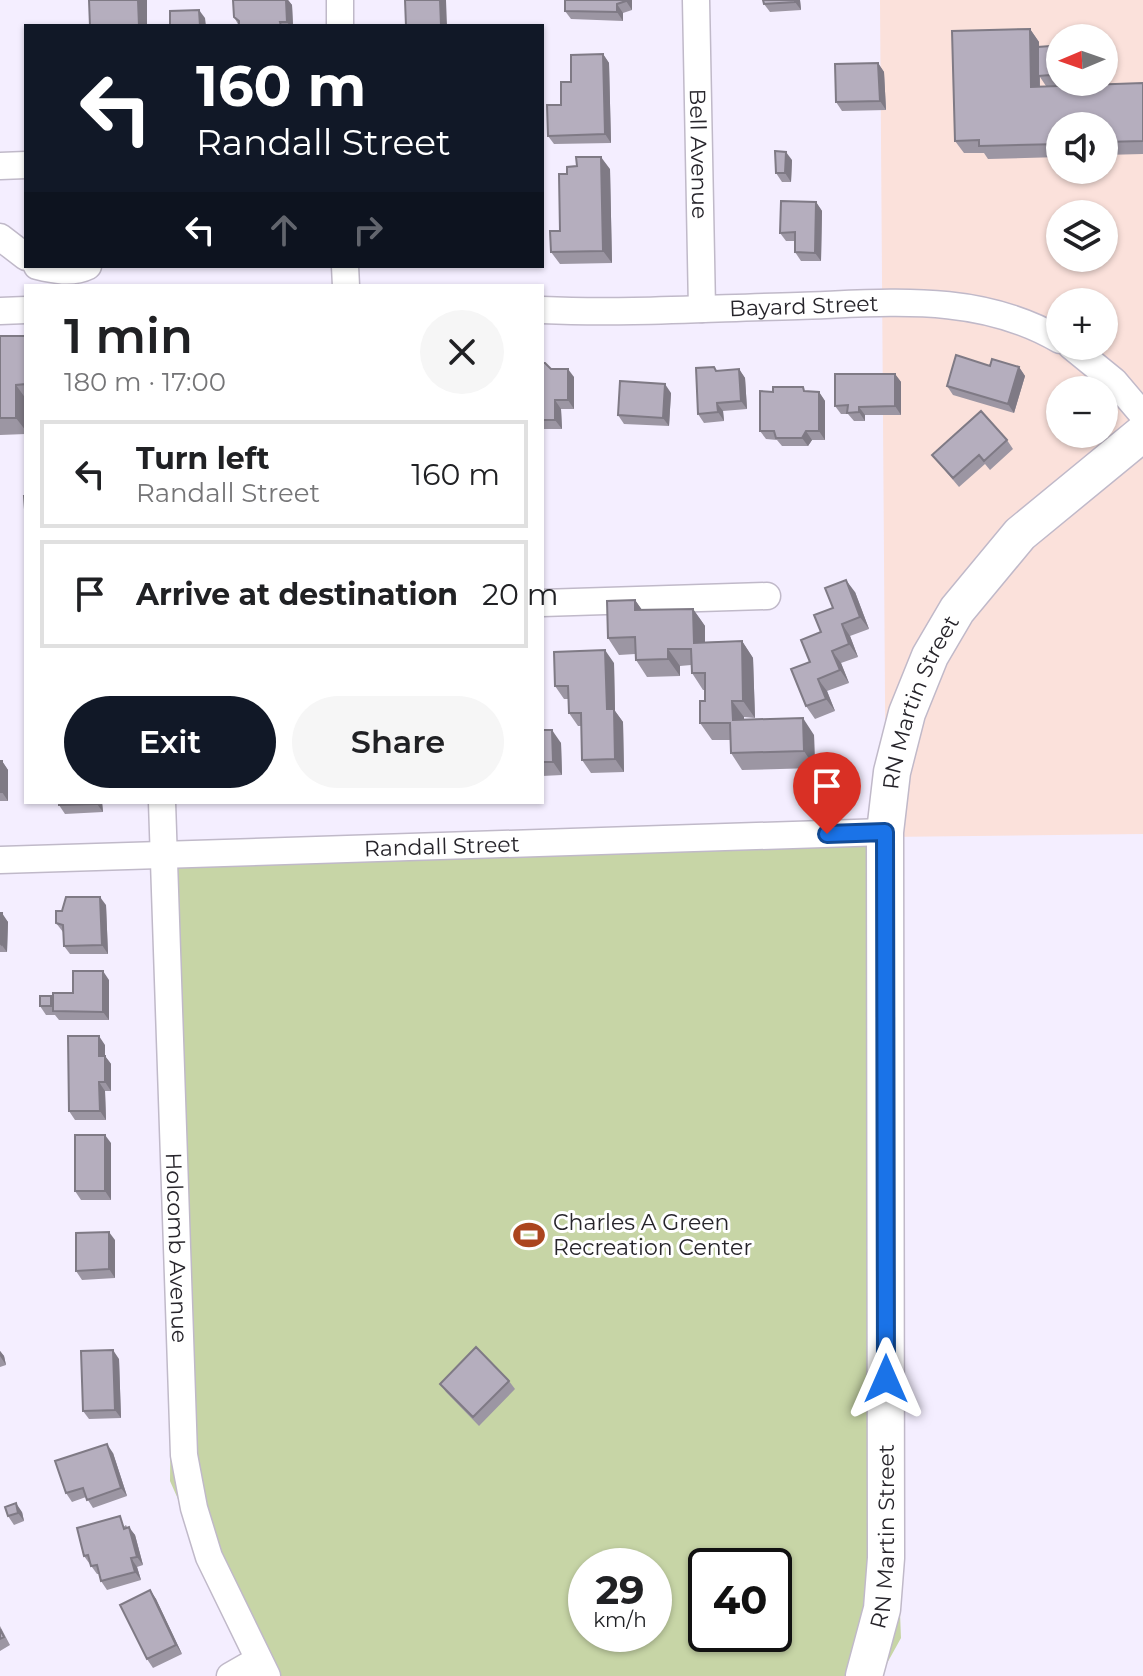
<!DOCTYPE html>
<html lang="en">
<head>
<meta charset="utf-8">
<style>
	:root { --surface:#fff; --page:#f6f6f6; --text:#202124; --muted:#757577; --line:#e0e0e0; --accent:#111827 }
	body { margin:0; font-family:Montserrat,sans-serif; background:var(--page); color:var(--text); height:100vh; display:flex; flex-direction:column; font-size:30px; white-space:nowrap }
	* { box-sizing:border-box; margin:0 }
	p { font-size:26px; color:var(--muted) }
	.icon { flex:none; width:44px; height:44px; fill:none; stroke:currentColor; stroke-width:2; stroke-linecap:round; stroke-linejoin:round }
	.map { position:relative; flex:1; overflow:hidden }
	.side { position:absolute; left:24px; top:284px; width:520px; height:520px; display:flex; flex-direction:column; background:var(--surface); border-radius:0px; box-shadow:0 2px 6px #0004 }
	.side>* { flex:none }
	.top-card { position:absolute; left:24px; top:24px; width:520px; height:244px; border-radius:0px; box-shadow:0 2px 6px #0004; background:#111827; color:#fff; overflow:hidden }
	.needle { width:52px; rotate:268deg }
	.fabs { position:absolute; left:1046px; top:24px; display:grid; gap:16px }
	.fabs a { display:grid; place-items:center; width:72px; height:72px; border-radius:50%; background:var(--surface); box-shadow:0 2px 6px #0004; font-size:40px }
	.speed { position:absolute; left:568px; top:1548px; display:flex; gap:16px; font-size:40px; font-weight:700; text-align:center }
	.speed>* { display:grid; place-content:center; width:104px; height:104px; border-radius:50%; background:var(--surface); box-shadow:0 2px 6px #0004; line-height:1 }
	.speed small { font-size:20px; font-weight:400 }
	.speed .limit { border:4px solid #111; border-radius:12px; background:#fff; color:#111 }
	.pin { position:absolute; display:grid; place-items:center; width:68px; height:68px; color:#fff; margin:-82px -34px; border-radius:50% 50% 50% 0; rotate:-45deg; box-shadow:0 0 8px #0007 }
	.pin .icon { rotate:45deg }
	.me { position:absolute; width:88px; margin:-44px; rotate:0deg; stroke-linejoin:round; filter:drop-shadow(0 0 6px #0008) }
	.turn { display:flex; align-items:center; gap:28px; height:168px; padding:0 40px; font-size:36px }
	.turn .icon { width:104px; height:104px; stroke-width:2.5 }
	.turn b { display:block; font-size:56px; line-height:68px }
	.lanes { display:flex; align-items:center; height:76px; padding:0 40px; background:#0003; justify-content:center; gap:40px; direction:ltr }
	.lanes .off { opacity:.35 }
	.round { display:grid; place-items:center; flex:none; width:84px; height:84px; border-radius:42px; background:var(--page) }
	.overview { display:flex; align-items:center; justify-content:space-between; height:136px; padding:0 40px }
	h1 { font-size:48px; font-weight:600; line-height:60px }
	.cta { display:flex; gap:16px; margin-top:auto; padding:16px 40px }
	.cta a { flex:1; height:92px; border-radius:48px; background:var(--accent); color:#fff; font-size:32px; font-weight:600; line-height:92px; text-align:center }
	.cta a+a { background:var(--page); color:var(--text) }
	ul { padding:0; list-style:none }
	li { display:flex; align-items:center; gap:24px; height:108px; margin:0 16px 12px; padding:0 24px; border:4px solid var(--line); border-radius:0px }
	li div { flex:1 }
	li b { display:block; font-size:30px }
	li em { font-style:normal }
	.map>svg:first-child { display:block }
	.industrial { fill:#fbe1db; fill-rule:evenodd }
	.green { fill:#c7d5a6; fill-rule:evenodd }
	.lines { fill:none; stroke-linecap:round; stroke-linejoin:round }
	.street-casing { stroke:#c0b9c9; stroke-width:29 }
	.secondary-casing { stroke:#c0b9c9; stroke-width:39 }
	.street { stroke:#fff; stroke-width:26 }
	.secondary { stroke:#fff; stroke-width:36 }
	.wall { fill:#9c96a3; fill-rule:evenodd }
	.shaded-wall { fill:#7f7a85 }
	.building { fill:#b5aebe; stroke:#7f7a85; stroke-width:2 }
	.route-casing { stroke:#114b97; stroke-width:20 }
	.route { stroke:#1a73e8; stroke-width:14 }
	.labels { text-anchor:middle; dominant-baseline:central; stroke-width:6; stroke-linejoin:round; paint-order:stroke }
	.street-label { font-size:22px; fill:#27252b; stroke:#fff }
	.poi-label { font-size:22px; fill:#27252b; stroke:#fff; text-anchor:start }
</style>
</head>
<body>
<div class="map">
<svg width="1143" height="1676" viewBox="0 0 1143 1676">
	<rect width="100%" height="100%" fill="#f4eeff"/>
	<path class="industrial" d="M880,0H1143V834L886,837ZM1060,38H1104V82H1060ZM1060,126H1104V170H1060ZM1060,214H1104V258H1060ZM1060,302H1104V346H1060ZM1060,390H1104V434H1060Z"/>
	<path class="green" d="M886,837L884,1206L901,1638L880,1676H256L170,1481L177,864ZM586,1566H654V1634H586ZM706,1566H774V1634H706Z"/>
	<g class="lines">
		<defs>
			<g id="street">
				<path d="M340,0V26"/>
				<path id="s1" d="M696,0L702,309"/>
				<path d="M0,166L26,165"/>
				<path d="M0,237L26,257"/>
				<path d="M37,266C53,270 72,274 88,266"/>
				<path d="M345,266L346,286"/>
				<path id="s2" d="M542,310C627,314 713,308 798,306C889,303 978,292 1060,340"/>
				<path d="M0,311L26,310"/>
				<path d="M1071,346L1114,381L1143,415"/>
				<path d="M542,603L767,596"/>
				<path id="s3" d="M162,802L184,1455L194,1508L209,1557L267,1676"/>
				<path id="s4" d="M0,860L885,832"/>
				<path d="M230,1676L258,1660"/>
			</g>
			<g id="secondary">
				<path id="s5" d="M864,1676L882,1609L886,1558L885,832L892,772L907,713L930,656L957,610L1020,534L1143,433"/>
			</g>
		</defs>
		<use href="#street" class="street-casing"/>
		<use href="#secondary" class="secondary-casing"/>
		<use href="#street" class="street"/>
		<use href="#secondary" class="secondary"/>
	</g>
	<path class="wall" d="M233,0H288L292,5L293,26H239L234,17Z
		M632,0V10L623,13V21L571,19L565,11Z
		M800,0L801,10L770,12L764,4Z
		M1030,29L1039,42V47L1059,59L1060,86L1143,83V154L1104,155V126H1060V157L988,159L984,153H964L955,141ZM1040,77L1046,86H1040Z
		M603,54L609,63L611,143L554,144L548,136L571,82Z
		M878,63L884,72L886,110L842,111L836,102Z
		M792,160L791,182H782L776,173Z
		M610,169L612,263L560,264L551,252L560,231L567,174Z
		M816,202L822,211L821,261H801L795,252V241H786L780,233Z
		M0,336H26V434L0,435Z
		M542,363L551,369L574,377V409H561L562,429H542Z
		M990,366L1019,367L1025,376L1014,413L953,395L947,386Z
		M739,369L745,378L747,409L723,411L724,421L704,423L698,414L716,371Z
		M895,374L901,382V415H865V421H854L848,414H841L835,406Z
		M806,392H819L825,401V440H812L808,446H782L777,440L766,439L760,431Z
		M671,393L669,426L624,424L618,415Z
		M1007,440L1013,449L990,470L985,464L959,487L932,455Z
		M855,592L869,629L850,636L858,657L841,663L849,683L827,691L835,711L815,719L806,706L810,662L821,632L833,608Z
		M635,600L642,610L693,609L705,626V642L742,641L753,658L755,718L744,717V719L814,735L815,768L742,770L731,753L730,740H712L700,723L705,701V690H703L692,673L691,665L680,666V676L647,677L636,660L635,654L619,655L608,638Z
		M614,663L615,711L623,722L624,772L591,773L582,760L581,726H578L569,713L568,699H564L555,686Z
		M542,730L561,743L562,775L542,776Z
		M0,761H2L8,770V801H0Z
		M59,802H102L103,812L65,814L59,805Z
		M106,905L108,954H70L64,946L63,932L56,923Z
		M0,913L8,922L7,952H0Z
		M109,980V1020H59L55,1015H46L40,1006L51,996L53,998L73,993Z
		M105,1045V1056L111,1064V1091H105L106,1120H75L69,1111Z
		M111,1143V1200H81L75,1191Z
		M115,1240V1278L82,1280L76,1271Z
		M0,1351L4,1356L6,1365L0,1367Z
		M119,1359L121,1418L89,1419L83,1411Z
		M509,1381L515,1389L479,1426L446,1392L440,1384Z
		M113,1453L127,1496L93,1508L86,1497L72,1502L66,1493Z
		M22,1512L24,1521L14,1525L8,1516Z
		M126,1525L127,1527L135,1535L143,1565L137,1567L141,1580L107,1590L101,1581L99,1574H97L84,1556Z
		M150,1590L156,1599L182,1654L153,1668L147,1659Z
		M0,1626L10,1645L0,1651Z"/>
	<path class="shaded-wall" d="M138,0H147V26H139Z
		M286,0H288L292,5L293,26H290L287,22Z
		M440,0H446L447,26H441Z
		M626,0H632V10L626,1Z
		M795,0H800L801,10L795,2Z
		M617,4L623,13V21L617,12Z
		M199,10L205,18L206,26H200Z
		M1030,29L1039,42L1040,99L1031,87Z
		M1050,46L1059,59L1060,88L1051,75Z
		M603,54L609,63L611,143L605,134Z
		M878,63L884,72L886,110L880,101Z
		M786,152L792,160L791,182L785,173Z
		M601,157L610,169L612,263L603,251Z
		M816,202L822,211L821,261L815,253Z
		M1019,367L1025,376L1014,413L1008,404Z
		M568,369L574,377V409L568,400Z
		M739,369L745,378L747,409L741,401Z
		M895,374L901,382V415L895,406Z
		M665,384L671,393L669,426L663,418Z
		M16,385L26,399V431L16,418Z
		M819,392L825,401V440L819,431Z
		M555,400L561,409L562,429L555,420Z
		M717,403L723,411L724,421L718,412Z
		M859,407L865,415V421L859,412Z
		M806,431L812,440L808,446L802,438Z
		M846,580L855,592L869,629L860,617Z
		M635,600L647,617L635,610Z
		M693,609L705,626V659L694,643Z
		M842,624L850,636L858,657L849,644Z
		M742,641L753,658L755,718L743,701Z
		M668,649L680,666V676L668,659Z
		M605,650L614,663L615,711L623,722L624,772L615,759L607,709Z
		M832,651L841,663L849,683L840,670Z
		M818,679L827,691L835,711L826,699Z
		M732,701L744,717V736L733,720Z
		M803,718L814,735L815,768L804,751Z
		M552,730L561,743L562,775L553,762Z
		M2,761L8,770V801L2,792Z
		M97,802H102L103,812L97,804Z
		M100,897L106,905L108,954L102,945Z
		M2,913L8,922L7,952L1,944Z
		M103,971L109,980V1020L103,1012Z
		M99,1036L105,1045V1064L99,1056Z
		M105,1056L111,1064V1091L105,1082Z
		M99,1082L105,1091L106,1120L100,1111Z
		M105,1135L111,1143V1200L105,1191Z
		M109,1232L115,1240V1278L109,1269Z
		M113,1350L119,1359L121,1418L115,1410Z
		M0,1351L4,1356L6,1365L0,1356Z
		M107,1444L113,1453L127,1496L121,1488Z
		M16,1503L22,1512L24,1521L18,1513Z
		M129,1527L135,1535L143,1565L137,1557Z
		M131,1558L137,1567L141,1580L135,1572Z
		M150,1590L156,1599L182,1654L176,1645Z"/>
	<path class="building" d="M89,0H138L139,26H90Z
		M233,0H286L287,22H280L281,26H239V21L234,17Z
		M405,0H440L441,25H452V26H406Z
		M565,0H626V1L617,4V12L565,11Z
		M763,0H795V2L764,4Z
		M199,10L200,26H170V11Z
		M1030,29L1031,87L1143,83V141L1104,142V126H1060V144L979,146V140L955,141L952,31Z
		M1050,46L1051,75L1038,76V47Z
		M603,54L605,134L548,136L547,105H561V82H571V55Z
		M878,63L880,101L836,102L835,64Z
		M775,151L786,152L785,173H776Z
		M576,157H601L603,251L551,252L550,231H560L559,174H567V167L577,166Z
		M781,201L816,202L815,253L795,252V232L780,233Z
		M0,336H26V384L16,385V418H0Z
		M956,355L990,366L992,359L1019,367L1008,404L947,386Z
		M542,363H545L551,369H568V400H555V420H542Z
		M714,367L716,371L739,369L741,401L717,403L718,412L698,414L696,368Z
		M835,374H895V406L859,407V412L847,413L848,405L835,406Z
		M620,381L665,384L663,418L618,415Z
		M773,387H803L804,391L819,392V431H806L802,438H776L774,431H760V391L773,392Z
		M981,411L1007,440L984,461L979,455L953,478L932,455Z
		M24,496H26V523Z
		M846,580L860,617L842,624L849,644L832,651L840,670L818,679L826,699L806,706L791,669L810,662L801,640L821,632L814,615L833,608L825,588Z
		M635,600V610L693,609L694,643L742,641L743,701H732L733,720L803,718L804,751L731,753L730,723H700V701H705V673H692L691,649H668V659L636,660L635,637L608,638L607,601Z
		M605,650L607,709H614L615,759L582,760L581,713H569L568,686H555L554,652Z
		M542,730H552L553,762H542Z
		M0,761H2V792H0Z
		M59,802H97V804L59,805Z
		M66,897H100L102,945L64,946L63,925L56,923V911H62Z
		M0,913H2L1,944L0,943Z
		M73,971H103V1012L53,1011V993H73Z
		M40,996H51V1006H40Z
		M68,1036H99V1056H105V1082H99L100,1111H69Z
		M75,1135H105V1191H75Z
		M109,1232V1269L76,1271V1233Z
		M476,1347L509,1381L473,1417L440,1384Z
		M113,1350L115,1410L83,1411L81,1351Z
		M107,1444L121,1488L87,1500L83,1488L66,1493L55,1461Z
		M16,1503L18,1513L8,1516L5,1507Z
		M120,1516L124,1529L129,1527L137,1557L131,1558L135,1572L101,1581L97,1565L91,1566L88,1555L84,1556L77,1528Z
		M150,1590L176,1645L147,1659L120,1605Z
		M0,1629L4,1637L0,1639Z"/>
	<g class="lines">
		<defs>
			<path id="route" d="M827,834L885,832L886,1379"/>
		</defs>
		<use href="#route" class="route-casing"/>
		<use href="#route" class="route"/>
	</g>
	<defs>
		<symbol id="stadium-bare" viewBox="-9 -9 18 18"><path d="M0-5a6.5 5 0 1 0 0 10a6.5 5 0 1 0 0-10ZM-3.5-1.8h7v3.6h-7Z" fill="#ab451e" stroke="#fff" stroke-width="2.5" paint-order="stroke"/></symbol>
	</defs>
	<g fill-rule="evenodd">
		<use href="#stadium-bare" x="507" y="1213" width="44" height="44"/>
	</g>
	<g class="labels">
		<g class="street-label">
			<text stroke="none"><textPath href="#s1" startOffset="154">Bell Avenue</textPath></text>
			<text stroke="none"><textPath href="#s2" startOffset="262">Bayard Street</textPath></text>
			<text stroke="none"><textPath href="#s5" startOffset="982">RN Martin Street</textPath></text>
			<text stroke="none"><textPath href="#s4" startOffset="442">Randall Street</textPath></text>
			<text stroke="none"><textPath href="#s3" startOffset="446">Holcomb Avenue</textPath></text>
			<text stroke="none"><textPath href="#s5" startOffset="142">RN Martin Street</textPath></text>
		</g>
		<g class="poi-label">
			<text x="553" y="1222">Charles A Green<tspan x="553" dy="25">Recreation Center</tspan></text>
		</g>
	</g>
</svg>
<div class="fabs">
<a><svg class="needle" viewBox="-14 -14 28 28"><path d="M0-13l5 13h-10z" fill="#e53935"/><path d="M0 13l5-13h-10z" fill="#757577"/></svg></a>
<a><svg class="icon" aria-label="sound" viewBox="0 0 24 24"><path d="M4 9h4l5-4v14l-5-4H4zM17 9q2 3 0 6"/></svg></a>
<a><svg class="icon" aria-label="layers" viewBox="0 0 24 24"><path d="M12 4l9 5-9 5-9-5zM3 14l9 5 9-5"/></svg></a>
<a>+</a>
<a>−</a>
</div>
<div class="speed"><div>29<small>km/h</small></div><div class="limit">40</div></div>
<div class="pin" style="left:827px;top:834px;background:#d93025"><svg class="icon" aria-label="arrive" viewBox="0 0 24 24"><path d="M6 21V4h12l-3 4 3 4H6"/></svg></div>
<svg class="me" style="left:886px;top:1379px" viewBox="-20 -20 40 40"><path d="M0-17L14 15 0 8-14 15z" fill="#1a73e8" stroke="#fff" stroke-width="4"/></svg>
<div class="top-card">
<div class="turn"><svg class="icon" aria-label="left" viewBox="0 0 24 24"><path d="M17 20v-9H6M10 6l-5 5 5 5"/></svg><div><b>160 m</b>Randall Street</div></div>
<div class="lanes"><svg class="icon" aria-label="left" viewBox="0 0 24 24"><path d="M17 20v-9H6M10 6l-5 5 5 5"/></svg><svg class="icon off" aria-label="ahead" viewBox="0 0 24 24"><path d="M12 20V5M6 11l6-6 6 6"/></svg><svg class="icon off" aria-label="right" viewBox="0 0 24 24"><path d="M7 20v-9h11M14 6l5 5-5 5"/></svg></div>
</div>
<section class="side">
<div class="overview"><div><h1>1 min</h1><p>180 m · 17:00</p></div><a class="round"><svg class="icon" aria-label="close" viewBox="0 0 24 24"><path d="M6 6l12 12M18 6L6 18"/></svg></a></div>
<ul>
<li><svg class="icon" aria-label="left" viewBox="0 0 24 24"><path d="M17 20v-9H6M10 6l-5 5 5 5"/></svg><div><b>Turn left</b><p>Randall Street</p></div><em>160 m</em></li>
<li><svg class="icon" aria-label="arrive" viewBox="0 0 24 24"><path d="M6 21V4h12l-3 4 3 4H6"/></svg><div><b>Arrive at destination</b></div><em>20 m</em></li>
</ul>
<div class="cta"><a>Exit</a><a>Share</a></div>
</section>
</div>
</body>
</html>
